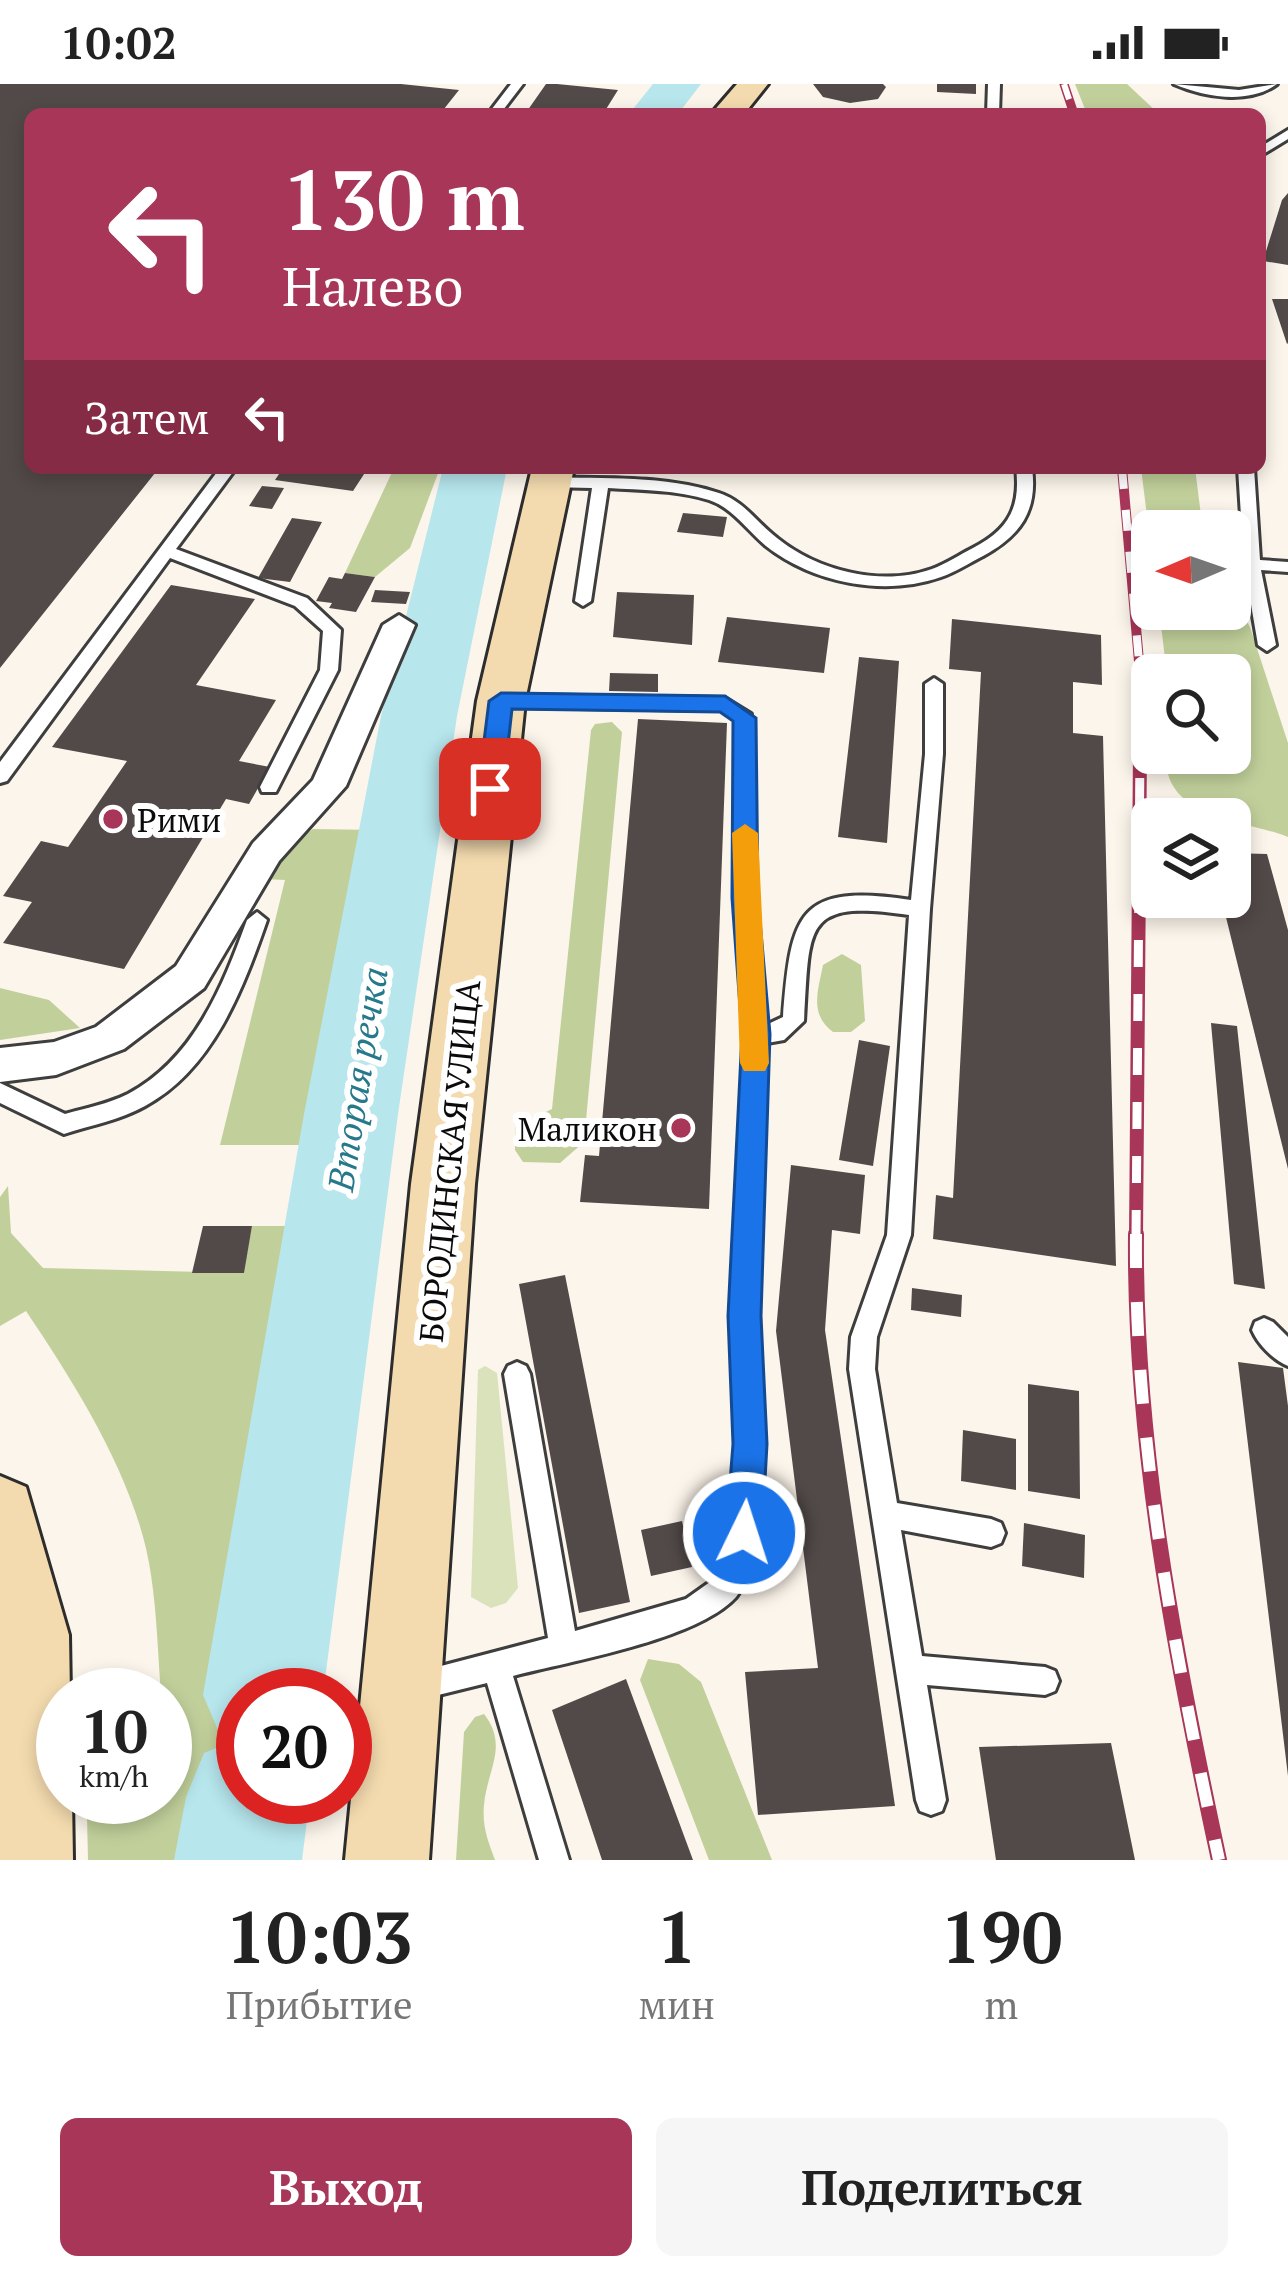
<!DOCTYPE html>
<html lang="ru">
<head>
<meta charset="utf-8">
<style>
	:root { --surface:#fff; --page:#f6f6f6; --text:#222; --muted:#767676; --accent:#a83658 }
	body { margin:0; font-family:"PT Serif",serif; background:var(--page); color:var(--text); height:100vh; display:flex; flex-direction:column; font-size:45px; white-space:nowrap }
	* { box-sizing:border-box; margin:0 }
	p { font-size:39px; color:var(--muted) }
	.icon { flex:none; width:66px; height:66px; fill:none; stroke:currentColor; stroke-width:2; stroke-linecap:round; stroke-linejoin:round }
	.map { position:relative; height:1776px; overflow:hidden }
	.drawer { display:flex; flex-direction:column; background:var(--surface); flex:1 }
	.drawer>* { flex:none }
	.top-card { position:absolute; left:24px; top:24px; width:1242px; height:366px; border-radius:18px; box-shadow:0 6px 18px #0003; background:#a83658; color:#fff; overflow:hidden }
	.needle { width:78px; rotate:268deg }
	.tools { position:absolute; left:1131px; top:426px; display:grid; gap:24px }
	.tools a { display:grid; place-items:center; width:120px; height:120px; border-radius:18px; background:var(--surface); box-shadow:0 6px 18px #0003; font-size:60px }
	.speed { position:absolute; left:36px; top:1584px; display:flex; gap:24px; font-size:60px; font-weight:700; text-align:center }
	.speed>* { display:grid; place-content:center; width:156px; height:156px; border-radius:50%; background:var(--surface); box-shadow:0 6px 18px #0003; line-height:1 }
	.speed small { font-size:30px; font-weight:400 }
	.speed .limit { border:18px solid #d22; background:#fff; color:#111 }
	.pin { position:absolute; display:grid; place-items:center; width:102px; height:102px; color:#fff; margin:-51px; border-radius:24px; box-shadow:0 6px 18px #0006 }
	.me { position:absolute; width:132px; margin:-66px; rotate:4deg; stroke-linejoin:round; filter:drop-shadow(0 0 9px #0008) }
	.turn { display:flex; align-items:center; gap:42px; height:252px; padding:0 60px; font-size:54px }
	.turn .icon { width:156px; height:156px; stroke-width:2.5 }
	.turn b { display:block; font-size:84px; line-height:102px }
	.then { display:flex; align-items:center; height:114px; padding:0 60px; background:#0003; gap:24px; font-size:45px }
	.eta { display:flex; justify-content:space-evenly; align-items:center; height:204px; text-align:center }
	.eta b { font-size:72px; font-weight:600; line-height:84px }
	.button { display:flex; gap:24px; margin-top:auto; padding:24px 60px }
	.button a { flex:1; height:138px; border-radius:18px; background:var(--accent); color:#fff; font-size:48px; font-weight:600; line-height:138px; text-align:center }
	.button a+a { background:var(--page); color:var(--text) }
	.status { display:flex; justify-content:space-between; align-items:center; height:84px; padding:0 60px; background:var(--surface); direction:ltr }
	.status svg { height:33px; fill:currentColor }
	.map>svg:first-child { display:block }
	.green { fill:#d9e2ba }
	.forest { fill:#c1d09b }
	.lines { fill:none; stroke-linecap:round; stroke-linejoin:round }
	.river { fill:#b7e6ed; fill-rule:evenodd }
	.building { fill:#524a49 }
	.service-casing { stroke:#3e3e3e; stroke-width:6 }
	.minor-casing { stroke:#3e3e3e; stroke-width:6 }
	.secondary-casing { stroke:#2d2d2d; stroke-width:6 }
	.service { fill:#fff; fill-rule:evenodd }
	.minor { fill:#fff; fill-rule:evenodd }
	.secondary { fill:#f4dbaf; fill-rule:evenodd }
	.rail-far3-casing { stroke:#a83658; stroke-width:9 }
	.rail-far2-casing { stroke:#a83658; stroke-width:10 }
	.rail-far1-casing { stroke:#a83658; stroke-width:14 }
	.rail-casing { stroke:#a83658; stroke-width:16 }
	.rail-far3 { stroke:#fff; stroke-width:6; stroke-dasharray:16; stroke-linecap:butt }
	.rail-far2 { stroke:#fff; stroke-width:8; stroke-dasharray:21; stroke-linecap:butt }
	.rail-far1 { stroke:#fff; stroke-width:9; stroke-dasharray:27; stroke-linecap:butt }
	.rail { stroke:#fff; stroke-width:12; stroke-dasharray:34; stroke-linecap:butt }
	.route { fill:#1a73e8; stroke:#114b97; stroke-width:3 }
	.slow { fill:#f59e0b }
	.poi-dot { fill:#a83658; stroke:#fff; stroke-width:4.5 }
	.labels { text-anchor:middle; dominant-baseline:central; stroke-width:12; stroke-linejoin:round; paint-order:stroke }
	.poi-label { font-size:33px; fill:#0b0b0b; stroke:#fff; text-anchor:start }
	.street-label { font-size:33px; fill:#0b0b0b; stroke:#fff }
	.water-label { font-size:36px; font-style:italic; fill:#26788b; stroke:#fff }
</style>
</head>
<body>
<div class="status"><b>10:02</b><svg viewBox="0 0 49 12"><path d="M0 12V9h3v3zM5 12V6h3v6zM10 12V3h3v9zM15 12V0h3v12zM26 1h20v11H26zM47 4h2v5h-2z"/></svg></div>
<div class="map">
<svg width="1288" height="1776" viewBox="0 0 1288 1776">
	<rect width="100%" height="100%" fill="#fcf5eb"/>
	<path class="green" d="M485,1282L497,1289L518,1504L506,1519L491,1524L471,1513L478,1286Z"/>
	<path class="forest" d="M1075,0H1127L1159,30H1087Z
		M394,384H440L410,464L375,493L345,489Z
		M1141,384H1195L1203,447H1152V472Z
		M1230,509L1250,543L1288,659V753C1242,735 1162,735 1166,669H1230V591H1167L1159,525H1230Z
		M612,638L622,648L584,1058L560,1079L523,1078L515,1066V1043L552,1025L591,646L595,640Z
		M313,745L377,746L423,767L379,1061H220L285,796L263,795L293,759Z
		M842,870L861,881L865,937L851,948H833C809,930 818,907 823,881Z
		M0,904L49,916L80,944L0,956Z
		M8,1102L11,1149L43,1184L243,1189L252,1142H369L313,1611H243V1713H298L291,1776H88L87,1733L137,1713H165L168,1700L165,1611H161C158,1571 157,1531 151,1491C138,1399 77,1303 26,1227L0,1242V1113Z
		M648,1575L679,1580L701,1598L772,1776H709L640,1596Z
		M484,1630C509,1662 487,1686 484,1721C482,1743 488,1757 495,1776H456L464,1648L475,1633Z"/>
	<g class="lines">
		<path class="river" d="M653,0H701L678,30H629Z
			M443,384H507L457,632L398,1030L323,1611H243V1713H310L302,1776H174L186,1713L204,1669L231,1658L221,1653L203,1611L304,1030L381,632Z"/>
	</g>
	<path class="building" d="M0,0H401L459,6L440,30H30V384H159L0,584Z
		M546,0H557L618,6L603,30H525Z
		M813,0H883L886,3L878,15L850,19L823,13Z
		M937,0H976V10L937,8Z
		M1288,109V181L1263,177L1282,116Z
		M1272,215H1288V259L1287,260Z
		M283,384H368L353,407L275,396Z
		M262,402L284,404L272,425L249,422Z
		M683,429L727,433L723,453L677,448Z
		M292,434L322,438L290,498L258,494Z
		M345,489L375,493L356,528L329,524L332,519L316,517L329,493L342,495Z
		M171,501L255,515L196,601L276,616L239,677L270,683L249,720L226,715L124,885L3,859L32,818L3,812L41,757L68,763L127,677L52,663Z
		M375,506L410,508L406,520L371,518Z
		M617,508L694,511L692,561L613,553Z
		M727,533L830,544L824,589L718,578Z
		M952,535L1101,551L1102,601L1073,598V649L1103,652L1116,1182L933,1155L936,1111L953,1114L981,588L949,585Z
		M859,573L899,577L887,759L838,753Z
		M610,589L658,590V608L609,607Z
		M638,635L727,639L709,1125L580,1118L585,1071L599,1072Z
		M1230,769L1267,770L1288,846V1085L1221,813H1230Z
		M1211,939L1237,942L1265,1205L1234,1200Z
		M859,956L890,962L873,1082L839,1076Z
		M791,1081L865,1091L860,1150L832,1146L825,1246L895,1722L758,1731L745,1588L818,1584L776,1247Z
		M203,1142H252L244,1189H192Z
		M565,1191L630,1518L579,1529L519,1200Z
		M912,1204L962,1211L961,1233L911,1226Z
		M1238,1278L1283,1284L1288,1322V1692Z
		M1028,1300L1079,1307L1080,1415L1028,1407Z
		M963,1346L1016,1355V1406L961,1397Z
		M682,1437L692,1483L651,1492L641,1446Z
		M1024,1439L1085,1451L1084,1494L1022,1482Z
		M626,1595L693,1776H602L552,1626Z
		M1111,1659L1135,1776H996L979,1663Z"/>
	<g class="lines">
		<defs>
			<path id="service" d="M511,0H523L500,30H488Z
				M988,0H1000L999,30H987Z
				M1174,0L1239,6L1277,0C1249,21 1204,13 1174,0Z
				M1288,46V55L1260,72V63Z
				M220,384H236L176,465L307,514L341,546L338,586L276,708H262L260,703L320,586L323,547L295,522L170,474L7,697L0,699V678Z
				M1016,384H1032C1038,427 1020,452 983,472C969,479 956,488 941,493C884,513 813,499 766,462C747,446 733,424 709,416C677,406 641,406 608,404L591,517L583,522L575,517L592,404L547,403L539,398L547,393C604,395 665,391 719,409C744,417 757,439 777,454C818,487 881,503 932,485C946,480 959,471 973,464C1008,446 1021,424 1016,384Z
				M1238,384H1254L1260,476L1288,478V488L1261,486L1276,561L1267,567L1258,561L1244,480Z
				M934,594L943,600V670L930,825L911,1151L877,1253L875,1285L897,1419L991,1435L1001,1439L1005,1449L1001,1459L991,1463L901,1446L922,1572L1045,1583L1055,1587L1059,1597L1055,1607L1045,1611L927,1601L946,1716L942,1727L931,1731L920,1727L916,1716L849,1285L851,1253L887,1151L909,831C802,815 810,842 804,937L784,956L767,959C763,1050 756,1142 757,1233C758,1315 772,1400 749,1479C745,1490 743,1505 736,1513C697,1556 570,1577 513,1592L569,1776H539L487,1599L418,1616L408,1612L404,1602L408,1592L418,1588L548,1554L504,1290L508,1282L517,1278L526,1282L530,1290L575,1547L686,1515L717,1493L730,1449L737,1360L733,1232L745,950L735,814L736,636L721,626L501,623L492,617L501,611L725,614L751,630L755,814L766,941L783,933C791,829 798,799 911,816L925,670V600Z
				M257,828L267,836C243,905 213,985 145,1022C120,1036 91,1041 64,1050L0,1019V999L65,1030C86,1024 108,1020 128,1010C194,975 223,902 247,836Z
				M1264,1234L1273,1238L1288,1253V1282C1273,1276 1258,1260 1252,1246L1255,1238Z"/>
			<path id="minor" d="M399,531L415,541L346,702L279,777L204,904L124,965L56,991L0,998V964L54,958L96,943L176,882L253,759L313,696L383,541Z"/>
			<path id="secondary" d="M737,0H768L744,30H711Z
				M532,384H574L525,617L475,1100L429,1776H345L411,1100L477,617Z
				M0,1392L26,1403L69,1551L70,1611H63V1713H72L73,1776H0Z"/>
		</defs>
		<use href="#service" class="service-casing"/>
		<use href="#minor" class="minor-casing"/>
		<use href="#secondary" class="secondary-casing"/>
		<use href="#service" class="service"/>
		<use href="#minor" class="minor"/>
		<use href="#secondary" class="secondary"/>
		<defs>
			<path id="rail-far3" d="M1064,0L1074,30"/>
			<path id="rail-far2" d="M1122,384L1141,600L1140,669"/>
			<path id="rail-far1" d="M1136,1153L1140,666"/>
			<path id="rail" d="M1136,1150C1134,1360 1175,1571 1219,1776"/>
		</defs>
		<use href="#rail-far3" class="rail-far3-casing"/>
		<use href="#rail-far2" class="rail-far2-casing"/>
		<use href="#rail-far1" class="rail-far1-casing"/>
		<use href="#rail" class="rail-casing"/>
		<use href="#rail-far3" class="rail-far3"/>
		<use href="#rail-far2" class="rail-far2"/>
		<use href="#rail-far1" class="rail-far1"/>
		<use href="#rail" class="rail"/>
	</g>
	<path class="route" d="M501,609L725,612L756,634L758,814L770,950L761,1232L767,1360L762,1449L757,1462L744,1467L731,1462L726,1449L733,1360L728,1232L742,950L732,814L733,637L720,628L512,625L503,705L490,713L478,705L489,617Z"/>
	<path class="slow" d="M745,740L758,749L769,979L765,987H744L740,979L732,749Z"/>
	<g class="poi-dot">
		<circle cx="113" cy="735" r="12"/>
		<circle cx="681" cy="1044" r="12"/>
	</g>
	<g class="labels">
		<g class="poi-label">
			<text x="137" y="735">Рими</text>
			<text x="657" y="1044" text-anchor="end">Маликон</text>
		</g>
		<g class="street-label">
			<text transform="translate(449 1077) rotate(-84)">БОРОДИНСКАЯ УЛИЦА</text>
		</g>
		<g class="water-label">
			<text transform="translate(357 995) rotate(-81)">Вторая речка</text>
		</g>
	</g>
</svg>
<div class="tools">
<a><svg class="needle" viewBox="-14 -14 28 28"><path d="M0-13l5 13h-10z" fill="#e53935"/><path d="M0 13l5-13h-10z" fill="#767676"/></svg></a>
<a><svg class="icon" aria-label="search" viewBox="0 0 24 24"><circle cx="10" cy="10" r="6"/><path d="M15 15l6 6"/></svg></a>
<a><svg class="icon" aria-label="layers" viewBox="0 0 24 24"><path d="M12 4l9 5-9 5-9-5zM3 14l9 5 9-5"/></svg></a>
</div>
<div class="speed"><div>10<small>km/h</small></div><div class="limit">20</div></div>
<div class="pin" style="left:490px;top:705px;background:#d93025"><svg class="icon" aria-label="arrive" viewBox="0 0 24 24"><path d="M6 21V4h12l-3 4 3 4H6"/></svg></div>
<svg class="me" style="left:744px;top:1449px" viewBox="-20 -20 40 40"><circle r="17" fill="#1a73e8" stroke="#fff" stroke-width="3"/><path d="M0-11L8 9 0 5-8 9z" fill="#fff"/></svg>
<div class="top-card">
<div class="turn"><svg class="icon" aria-label="left" viewBox="0 0 24 24"><path d="M17 20v-9H6M10 6l-5 5 5 5"/></svg><div><b>130 m</b>Налево</div></div>
<div class="then">Затем<svg class="icon" aria-label="left" viewBox="0 0 24 24"><path d="M17 20v-9H6M10 6l-5 5 5 5"/></svg></div>
</div>
</div>
<section class="drawer">
<div class="eta">
<div><b>10:03</b><p>Прибытие</p></div>
<div><b>1</b><p>мин</p></div>
<div><b>190</b><p>m</p></div>
</div>
<div class="button"><a>Выход</a><a>Поделиться</a></div>
</section>
</body>
</html>
